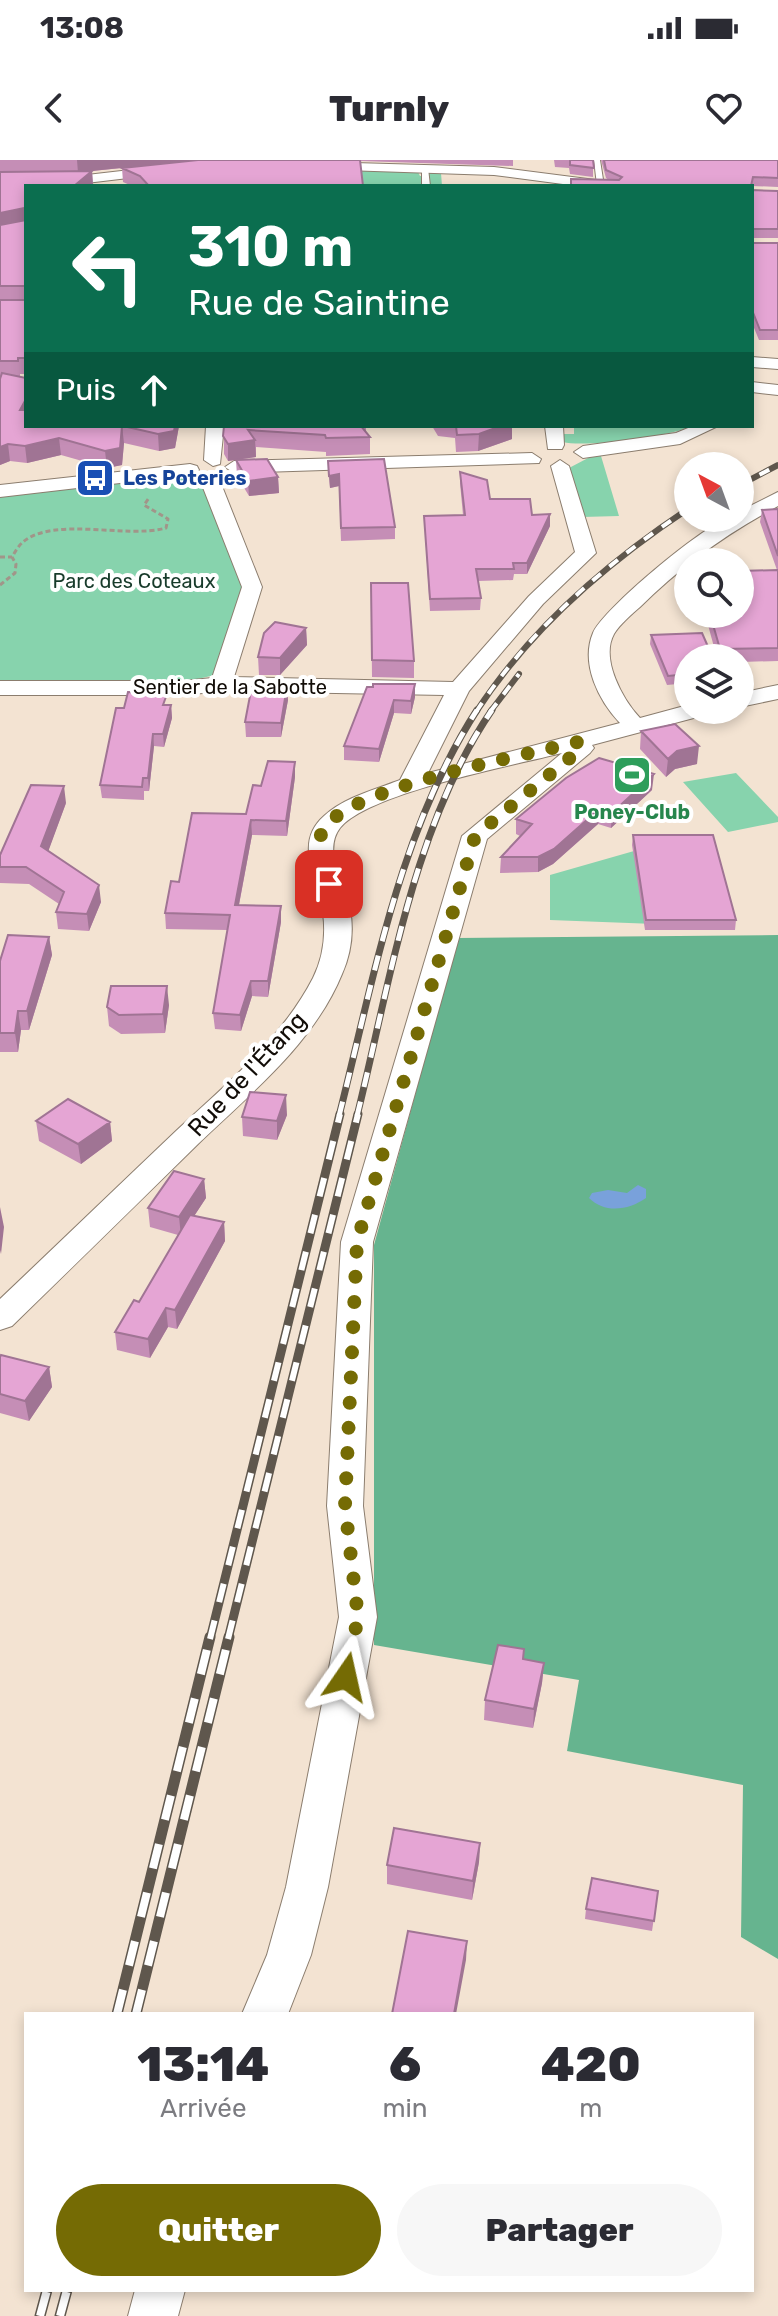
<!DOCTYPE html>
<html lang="fr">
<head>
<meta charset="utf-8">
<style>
	:root { --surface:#fff; --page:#f7f7f7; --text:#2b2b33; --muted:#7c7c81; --accent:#756b04 }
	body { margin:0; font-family:Rubik,sans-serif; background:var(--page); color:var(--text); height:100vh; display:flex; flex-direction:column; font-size:30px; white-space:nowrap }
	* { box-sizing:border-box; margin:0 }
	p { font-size:26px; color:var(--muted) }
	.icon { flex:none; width:44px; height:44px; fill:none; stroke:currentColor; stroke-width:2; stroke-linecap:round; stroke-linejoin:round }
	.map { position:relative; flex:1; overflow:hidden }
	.drawer { position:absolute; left:24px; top:1852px; width:730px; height:280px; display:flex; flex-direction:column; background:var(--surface); border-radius:0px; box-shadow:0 4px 12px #0003 }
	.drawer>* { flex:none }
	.banner { position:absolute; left:24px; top:24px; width:730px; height:244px; border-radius:0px; box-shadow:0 4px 12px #0003; background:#0b6e4f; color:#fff; overflow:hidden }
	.needle { width:52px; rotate:319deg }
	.tools { position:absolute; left:674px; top:292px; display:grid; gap:16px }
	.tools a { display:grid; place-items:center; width:80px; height:80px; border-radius:50%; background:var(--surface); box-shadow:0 4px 12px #0003; font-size:40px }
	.pin { position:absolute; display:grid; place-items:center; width:68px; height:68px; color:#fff; margin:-34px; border-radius:16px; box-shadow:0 4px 12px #0006 }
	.me { position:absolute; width:88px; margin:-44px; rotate:11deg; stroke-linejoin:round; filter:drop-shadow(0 0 6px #0008) }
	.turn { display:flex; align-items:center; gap:28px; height:168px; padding:0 32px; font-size:36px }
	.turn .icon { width:104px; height:104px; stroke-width:2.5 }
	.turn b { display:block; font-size:56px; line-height:68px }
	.then { display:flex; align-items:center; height:76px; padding:0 32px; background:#0003; gap:16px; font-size:30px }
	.eta { display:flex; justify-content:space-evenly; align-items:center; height:136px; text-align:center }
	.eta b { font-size:48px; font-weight:800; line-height:56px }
	.primary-button { display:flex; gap:16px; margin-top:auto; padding:16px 32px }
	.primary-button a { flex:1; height:92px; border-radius:48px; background:var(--accent); color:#fff; font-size:32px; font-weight:800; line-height:92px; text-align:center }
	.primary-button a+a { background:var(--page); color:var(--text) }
	.status { display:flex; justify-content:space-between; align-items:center; height:56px; padding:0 40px; background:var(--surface); direction:ltr }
	.status svg { height:22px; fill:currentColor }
	header { display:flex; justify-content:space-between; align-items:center; height:104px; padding:0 32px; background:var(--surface); font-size:36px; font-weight:800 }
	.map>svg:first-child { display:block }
	.green { fill:#87d3ad }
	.forest { fill:#66b48f }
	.water { fill:#79a1db }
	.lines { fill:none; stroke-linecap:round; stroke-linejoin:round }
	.lane-casing { stroke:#8b7d6e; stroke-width:2 }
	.street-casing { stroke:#8b7d6e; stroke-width:2 }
	.path { stroke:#a19589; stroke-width:3; stroke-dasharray:5 3; stroke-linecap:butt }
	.lane { fill:#fff; fill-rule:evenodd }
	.street { fill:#fff; fill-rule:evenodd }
	.rail-far3-casing { stroke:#5f574d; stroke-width:6 }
	.rail-far2-casing { stroke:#5f574d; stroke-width:7 }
	.rail-far1-casing { stroke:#5f574d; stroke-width:9 }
	.rail-casing { stroke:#5f574d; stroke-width:11 }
	.rail-far3 { stroke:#fff; stroke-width:4; stroke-dasharray:11; stroke-linecap:butt }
	.rail-far2 { stroke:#fff; stroke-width:5; stroke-dasharray:15; stroke-linecap:butt }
	.rail-far1 { stroke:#fff; stroke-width:6; stroke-dasharray:19; stroke-linecap:butt }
	.rail { stroke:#fff; stroke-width:8; stroke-dasharray:25; stroke-linecap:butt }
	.wall { fill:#c58eb6 }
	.shaded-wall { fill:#a07494 }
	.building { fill:#e5a5d4; stroke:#a07494; stroke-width:2 }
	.route { stroke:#756b04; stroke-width:14; stroke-dasharray:0 25.2 }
	.labels { text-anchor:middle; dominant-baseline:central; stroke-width:8; stroke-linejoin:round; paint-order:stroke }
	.far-transit-label { font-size:20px; font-weight:bold; fill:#164399; stroke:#fff; text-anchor:start }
	.far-park-label { font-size:20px; fill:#183b2b; stroke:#fff }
	.far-street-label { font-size:20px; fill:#110c07; stroke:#fff }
	.far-leisure-label { font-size:20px; font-weight:bold; fill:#27864d; stroke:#fff }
	.street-label { font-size:24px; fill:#110c07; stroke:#fff }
</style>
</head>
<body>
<div class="status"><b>13:08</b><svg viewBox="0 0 49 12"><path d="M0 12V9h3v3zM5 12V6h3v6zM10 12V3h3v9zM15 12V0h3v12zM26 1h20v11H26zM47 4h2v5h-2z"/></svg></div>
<header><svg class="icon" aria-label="back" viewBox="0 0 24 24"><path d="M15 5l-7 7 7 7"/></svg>Turnly<svg class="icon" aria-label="heart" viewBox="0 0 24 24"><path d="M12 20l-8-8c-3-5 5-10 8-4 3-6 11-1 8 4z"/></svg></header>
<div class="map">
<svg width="778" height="2156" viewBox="0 0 778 2156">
	<rect width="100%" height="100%" fill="#f3e3d2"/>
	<path class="green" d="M357,11L418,12L420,16H427V12L441,13L442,26H328Z
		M574,266H692C672,276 585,288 563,282L560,274H574Z
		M601,296L619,356L582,357L569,308L590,297Z
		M183,313L206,321L243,428L215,515L189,521L0,522V336Z
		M736,613L778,657V662L728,672L683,622Z
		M634,691L734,767L550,760V715Z"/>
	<path class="forest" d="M778,775V1799L741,1777L743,1625L567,1591L579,1520L374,1485V1085L458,778Z"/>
	<path class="water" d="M638,1025L646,1029V1038C629,1050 605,1054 589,1038L592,1033L608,1030L627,1033Z"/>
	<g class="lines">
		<defs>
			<path id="lane" d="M594,0H600L604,26L597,25Z
				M425,6L428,8L430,26H422V8Z"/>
			<path id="street" d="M319,2L494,7L611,22L618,26H578L494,15L314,9L312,6Z
				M165,6L170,7V13L78,24L0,23V15L78,16Z
				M752,197L778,199V209L752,207Z
				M752,222L778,225V235L752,232Z
				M206,266H224L220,304L213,306L204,300Z
				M545,266H563L564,285L562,289H548Z
				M693,266H718L680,284L583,298L574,292L583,286L676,273Z
				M532,293L541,299L539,303L234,313L225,307L234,301Z
				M560,300L569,306L596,393L543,444L469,531L428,613L620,563C599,541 580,504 593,473C603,449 702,367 728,358C730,358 738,358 740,358V351L778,332V346C726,374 681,406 640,447C632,454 620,464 614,474C600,499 623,540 640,558L688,545V550H709L705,555L592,585L594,588L590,593L487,679L373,1082L363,1346L377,1457L328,1727L311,1795L288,1854H242L267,1795L286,1727L339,1457L327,1346L341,1082L462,676L562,593C515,605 368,633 340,668C322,692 345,724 350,749C354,771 351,794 342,814C314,883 250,934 198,984C136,1045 74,1106 12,1166L0,1170V1139C59,1083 117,1027 176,971C226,924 281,880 313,818C323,798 326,775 323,753C320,720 292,684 324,656C345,637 374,630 400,620L444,535L221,531L184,535H0V521H184L212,518L242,427L200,320L212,312L222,318L220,321L262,427L234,517L453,522L529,436L575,392L551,306Z
				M190,304L197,306L199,310L197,314L0,337V325Z
				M778,525V539L740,547V533Z
				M135,2130H185L178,2156H128Z"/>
		</defs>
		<use href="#lane" class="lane-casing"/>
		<use href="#street" class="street-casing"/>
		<path class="path" d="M0,397H12
			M0,425L15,413L16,404L12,397C15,392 19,385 23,382C54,356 126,379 166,368L168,359L144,345L149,338"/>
		<use href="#lane" class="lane"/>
		<use href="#street" class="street"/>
		<defs>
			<path id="rail-far3" d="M740,325L778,305
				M476,552C530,469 605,404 688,349
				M490,552L519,514"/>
			<path id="rail-far2" d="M339,956C374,818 399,671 477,550
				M357,956C390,823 413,665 492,550"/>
			<path id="rail-far1" d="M210,1479L340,954
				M228,1479L358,954"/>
			<path id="rail" d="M117,1854L210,1477
				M136,1854L229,1477
				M40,2156L47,2130
				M60,2156L67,2130"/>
		</defs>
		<use href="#rail-far3" class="rail-far3-casing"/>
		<use href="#rail-far2" class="rail-far2-casing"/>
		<use href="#rail-far1" class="rail-far1-casing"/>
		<use href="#rail" class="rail-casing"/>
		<use href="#rail-far3" class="rail-far3"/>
		<use href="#rail-far2" class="rail-far2"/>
		<use href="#rail-far1" class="rail-far1"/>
		<use href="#rail" class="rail"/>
	</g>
	<path class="wall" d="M0,0H513V6L360,1L363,26H132L123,22L122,8L92,11L93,25L26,26V214H20V217L26,266H179L175,288L159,291L124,283L122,305L107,308L61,295L27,303L10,301L0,305Z
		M554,0H593V17L570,14L569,8L555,7Z
		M601,0H778V27L609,20L606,18Z
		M752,30L778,31V78H752Z
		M752,83H778V180H759L752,163Z
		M224,266H366V272L370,277V294L326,296V292L256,287V297L228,301L224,294Z
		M432,266H512V279L478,291L456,292L455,278L438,276Z
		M236,300L278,317L279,333L249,336L237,316Z
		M328,301L395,367V379L341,381L339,326L330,328Z
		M460,312L490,339L532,355L550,366L527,414H514L513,420L478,421L481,438L480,450L430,451L424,356L463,355L460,323Z
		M778,349V501L740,502V498H717L705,454H740L777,410L760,362L762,350Z
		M371,423L414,501V518L372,517Z
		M306,468L307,485L280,515H259L258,497Z
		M651,475L688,498V523L667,525L650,484Z
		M263,525L287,526L288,540L281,577H246L245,562Z
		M367,527L415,537L411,554L394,553L379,602L344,600V586Z
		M168,545H171L172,558L164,587L154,586L149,631H144V640L102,638L100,625Z
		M641,571L697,604L675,609L666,617L640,589Z
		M295,617L287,676L252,675L239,745L281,762L268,837L252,836L241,871L215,869L213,853L228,770L166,769L165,753L179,722L246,654L261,626Z
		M652,630L611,668L598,664L553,704L538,712L500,713L501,697L520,676L516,674V659Z
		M66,643L48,691L101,742L89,771L58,769L56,752L59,744L29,724L0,723V695Z
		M633,675L736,760L735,770H645L632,685Z
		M49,777L52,795L29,870H21L18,892H0V801Z
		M169,845L165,873L121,874L109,866L107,847Z
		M287,955L277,980L243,976L242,957Z
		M36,961L110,962L112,981L81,1004L39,981Z
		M204,1019L206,1038L194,1056L224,1062L225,1081L177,1169L168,1167L150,1198L117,1190L115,1172L139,1142L178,1075L150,1067L148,1048Z
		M0,1197L49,1207L52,1227L29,1261L0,1253Z
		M523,1499L544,1503L542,1523L533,1568L484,1560L485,1540Z
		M480,1683L479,1702L472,1740L387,1724V1705Z
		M658,1731L652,1771L585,1759L586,1749Z"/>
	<path class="shaded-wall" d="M77,0H197L92,11L93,26H74L78,13Z
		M24,48L26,62L0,68V53Z
		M26,239V259L20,250Z
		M122,266L124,283L122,305L107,308L105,291Z
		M175,266H179L175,288L159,291L158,274Z
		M501,266H512V279L478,291L479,274Z
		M59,278L61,295L27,303L25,286Z
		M255,280L256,297L228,301V284Z
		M8,284L10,301L0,305V287Z
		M339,314V326L330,328L329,316Z
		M278,317L279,333L249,336L248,321Z
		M550,354V366L527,414V403Z
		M306,468L307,485L280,515V498Z
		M415,524V537L411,554V541Z
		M287,526L288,540L281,577V563Z
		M394,540V553L379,602V589Z
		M171,545L172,558L164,587L163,574Z
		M153,574L154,586L149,631L148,618Z
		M699,586L697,604L675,609L666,617L668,599L677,591Z
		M295,602V617L287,676L286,661Z
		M654,614L652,630L611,668L612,653Z
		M64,626L66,643L44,703L41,686Z
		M599,649L598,664L553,704L538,712V697Z
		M251,660L252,675L236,760L235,745Z
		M99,725L101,742L89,771L87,754Z
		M281,746V762L268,837V821Z
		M49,777L52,795L29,870L27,851Z
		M251,821L252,836L241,871L240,855Z
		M167,826L169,845L165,873L163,854Z
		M18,851L21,870L18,892L15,873Z
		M286,935L287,955L277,980V961Z
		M110,962L112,981L81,1004L78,984Z
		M204,1019L206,1038L181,1076L179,1057Z
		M0,1047L4,1067L1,1094L0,1090Z
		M224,1062L225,1081L177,1169L175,1150Z
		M166,1148L168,1167L150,1198L148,1179Z
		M49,1207L52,1227L29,1261L25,1241Z
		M544,1503L542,1523L533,1568L534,1549Z
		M480,1683L479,1702L472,1740L473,1721Z
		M467,1781L466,1800L456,1854H454Z"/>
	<path class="building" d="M198,0H360L363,26H149L140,16L122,8Z
		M570,0H593L594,8L570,5Z
		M604,0H778V18L753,17L751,26H571V19L619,20L622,17L606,10Z
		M92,11L74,26H26V49L24,48L0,53V12Z
		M752,30L778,31V69H752Z
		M26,60V126H0V65Z
		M752,83H778V170H760L752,150Z
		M0,140H26V198H18V201H0Z
		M2,213L26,218V239L20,250H26V266H122L120,288L105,291L59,278L25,286L8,284L0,287V219Z
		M123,266H175L174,271L158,274Z
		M224,266H361L370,277L326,278L325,275L248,270L255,280L228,284L223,276Z
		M456,266H501L479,274L457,275Z
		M267,299L278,317L248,321L236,300Z
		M384,299L395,367L341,368L339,314L329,316L328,301Z
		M460,312L487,320L490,339H530L532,355L550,354L527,403H513L514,409H476L481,438L430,439L424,356L465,355Z
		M778,349V396L762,350Z
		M778,410V488L720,489L710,454H740V411Z
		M371,423H408L414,501L372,500Z
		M275,462L306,468L280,498L258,497L264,473Z
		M702,473L713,498H688V514L668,516L651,475Z
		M253,520H263L259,525L287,526L281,563L245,562Z
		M373,524H415L411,541L394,540L379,589L344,586L367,527H373Z
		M128,532L167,534L163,545H171L163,574H153L148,618H143L142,627L100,625L116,548H124Z
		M675,564L699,586L677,591L668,599L641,571Z
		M599,598L654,614L612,653L599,649L554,689L538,697H501L532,664L516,659L566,618Z
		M268,601L295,602L286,661L251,660L235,745L281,746L268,821H251L240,855L213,853L230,755L165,753L171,721L179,722L192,653L246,654L253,625L261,626Z
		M31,625L64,626L41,686L99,725L87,754L56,752L64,732L26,707H0V695Z
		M633,675H713L736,760H646Z
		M8,775L49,777L27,851H18L15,873H0V801Z
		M111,826H167L163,854L119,855L107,847Z
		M250,932L286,935L277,961L242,957Z
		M68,939L110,962L78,984L36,961Z
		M174,1011L204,1019L179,1057L148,1048Z
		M190,1055L224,1062L175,1150L166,1148L148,1179L115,1172L134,1140L139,1142Z
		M1,1195L49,1207L25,1241L0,1234V1197Z
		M498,1485L524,1489L523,1499L544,1503L534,1549L485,1540Z
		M394,1668L480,1683L473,1721L387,1705Z
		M592,1718L658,1731L654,1761L586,1749Z
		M408,1771L467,1781L454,1854H392Z"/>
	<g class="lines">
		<path class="route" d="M329,724C325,708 314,686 323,670C346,628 527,595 578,582L582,588L475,676L357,1082L345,1346L358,1457L346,1517"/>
	</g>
	<defs>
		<symbol id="bus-square" viewBox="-11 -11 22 22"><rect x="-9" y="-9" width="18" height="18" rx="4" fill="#1a4fb4" stroke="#fff"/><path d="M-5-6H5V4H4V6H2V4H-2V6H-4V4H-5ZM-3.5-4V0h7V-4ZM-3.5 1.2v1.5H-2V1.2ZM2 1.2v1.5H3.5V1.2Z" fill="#fff"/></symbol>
		<symbol id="stadium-square" viewBox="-11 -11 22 22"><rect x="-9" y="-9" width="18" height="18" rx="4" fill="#2e9e5b" stroke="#fff"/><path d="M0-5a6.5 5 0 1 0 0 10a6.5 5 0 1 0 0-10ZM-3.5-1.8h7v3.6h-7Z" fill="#fff"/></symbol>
	</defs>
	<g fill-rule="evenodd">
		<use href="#bus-square" x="73" y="296" width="44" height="44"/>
		<use href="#stadium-square" x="610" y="593" width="44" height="44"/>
	</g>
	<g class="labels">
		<g class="far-transit-label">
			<text x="123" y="318">Les Poteries</text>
		</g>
		<g class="far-park-label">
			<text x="134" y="421">Parc des Coteaux</text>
		</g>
		<g class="far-street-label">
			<text x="230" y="527">Sentier de la Sabotte</text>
		</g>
		<g class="far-leisure-label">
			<text x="632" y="652">Poney-Club</text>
		</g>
		<g class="street-label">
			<text transform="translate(247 914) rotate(-47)">Rue de l'Étang</text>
		</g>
	</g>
</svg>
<div class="tools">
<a><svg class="needle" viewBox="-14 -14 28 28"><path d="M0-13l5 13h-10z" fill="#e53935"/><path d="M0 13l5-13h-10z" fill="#7c7c81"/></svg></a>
<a><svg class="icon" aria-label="search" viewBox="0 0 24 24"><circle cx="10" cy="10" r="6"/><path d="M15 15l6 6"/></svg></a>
<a><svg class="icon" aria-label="layers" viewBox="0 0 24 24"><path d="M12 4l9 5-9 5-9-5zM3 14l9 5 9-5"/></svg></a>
</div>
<div class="pin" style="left:329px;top:724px;background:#d93025"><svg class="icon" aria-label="arrive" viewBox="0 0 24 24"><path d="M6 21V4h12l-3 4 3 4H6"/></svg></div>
<svg class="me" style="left:346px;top:1517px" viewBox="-20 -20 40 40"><path d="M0-17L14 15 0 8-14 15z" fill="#756b04" stroke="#fff" stroke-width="4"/></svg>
<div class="banner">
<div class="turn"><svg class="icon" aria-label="left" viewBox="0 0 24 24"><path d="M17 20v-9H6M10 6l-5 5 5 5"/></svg><div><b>310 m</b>Rue de Saintine</div></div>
<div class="then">Puis<svg class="icon" aria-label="ahead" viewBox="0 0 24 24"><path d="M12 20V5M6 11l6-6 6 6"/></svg></div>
</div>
<section class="drawer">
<div class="eta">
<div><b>13:14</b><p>Arrivée</p></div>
<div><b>6</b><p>min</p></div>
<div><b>420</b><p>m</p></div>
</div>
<div class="primary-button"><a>Quitter</a><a>Partager</a></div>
</section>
</div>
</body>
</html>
